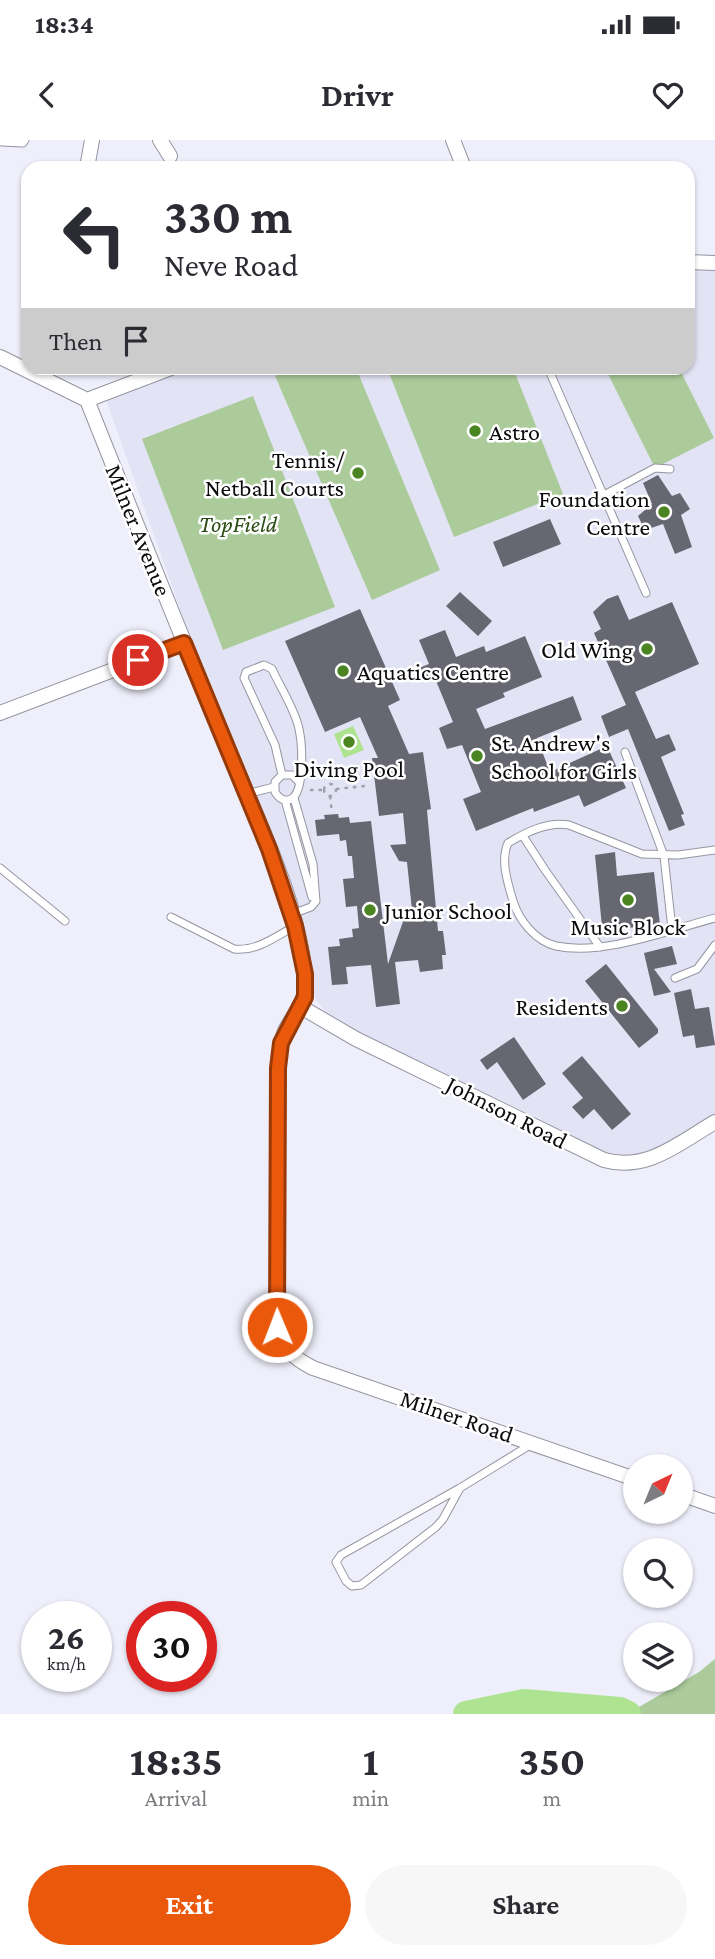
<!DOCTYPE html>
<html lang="en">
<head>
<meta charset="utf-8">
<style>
	:root { --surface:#fff; --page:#f7f7f7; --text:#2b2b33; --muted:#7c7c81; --accent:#ea580c }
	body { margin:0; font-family:"Crimson Pro",serif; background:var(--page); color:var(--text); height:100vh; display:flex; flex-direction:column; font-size:26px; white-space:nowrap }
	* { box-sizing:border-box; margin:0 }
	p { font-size:23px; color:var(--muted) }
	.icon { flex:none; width:38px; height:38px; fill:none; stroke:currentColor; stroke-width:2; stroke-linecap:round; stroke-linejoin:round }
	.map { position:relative; height:1574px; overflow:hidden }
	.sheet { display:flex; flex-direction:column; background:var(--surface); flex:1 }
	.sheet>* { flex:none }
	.banner { position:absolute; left:21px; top:21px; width:674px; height:214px; border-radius:21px; box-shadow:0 2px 5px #0004; background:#fff; color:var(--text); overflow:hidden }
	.needle { width:46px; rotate:43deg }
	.tools { position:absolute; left:623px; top:1314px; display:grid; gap:14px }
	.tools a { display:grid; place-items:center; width:70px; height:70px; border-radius:50%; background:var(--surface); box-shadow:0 2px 5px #0004; font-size:35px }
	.speed { position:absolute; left:21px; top:1461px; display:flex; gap:14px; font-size:35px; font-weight:700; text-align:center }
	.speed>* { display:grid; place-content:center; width:91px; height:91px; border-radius:50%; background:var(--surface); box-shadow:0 2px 5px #0004; line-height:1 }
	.speed small { font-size:18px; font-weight:400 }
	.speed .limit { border:10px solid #d22; background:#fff; color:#111 }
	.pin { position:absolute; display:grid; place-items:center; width:60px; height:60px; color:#fff; margin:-30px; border:4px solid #fff; border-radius:50%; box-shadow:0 2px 7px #0007 }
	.me { position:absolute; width:77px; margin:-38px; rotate:359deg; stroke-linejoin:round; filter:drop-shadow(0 0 5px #0008) }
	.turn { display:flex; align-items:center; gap:24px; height:147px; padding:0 28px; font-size:32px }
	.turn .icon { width:91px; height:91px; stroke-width:2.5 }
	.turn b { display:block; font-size:49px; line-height:60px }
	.then { display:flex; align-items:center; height:66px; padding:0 28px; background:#0003; gap:14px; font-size:26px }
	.eta { display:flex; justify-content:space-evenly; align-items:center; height:119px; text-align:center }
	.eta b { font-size:42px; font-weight:700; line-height:49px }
	.action { display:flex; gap:14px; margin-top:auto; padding:14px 28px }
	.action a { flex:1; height:80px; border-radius:42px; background:var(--accent); color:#fff; font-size:28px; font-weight:700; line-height:80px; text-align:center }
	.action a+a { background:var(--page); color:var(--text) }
	.status { display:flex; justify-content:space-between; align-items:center; height:49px; padding:0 35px; background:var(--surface); direction:ltr }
	.status svg { height:19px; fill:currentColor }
	header { display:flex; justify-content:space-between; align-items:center; height:91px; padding:0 28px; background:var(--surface); font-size:32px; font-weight:700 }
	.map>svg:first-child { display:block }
	.built { fill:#e3e3f6 }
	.green { fill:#abcc9a }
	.water { fill:#aee391 }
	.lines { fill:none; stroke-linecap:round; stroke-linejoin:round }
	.river { stroke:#aee391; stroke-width:26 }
	.building { fill:#676772 }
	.service-casing { stroke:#9595a1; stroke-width:9 }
	.minor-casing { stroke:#9595a1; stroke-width:16 }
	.path { stroke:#9f9fa9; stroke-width:2.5; stroke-dasharray:3.5 5; stroke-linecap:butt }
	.service { stroke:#fff; stroke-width:7 }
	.minor { stroke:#fff; stroke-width:14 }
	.route-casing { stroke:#983908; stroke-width:18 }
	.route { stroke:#ea580c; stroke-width:12 }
	.poi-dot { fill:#4b8521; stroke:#fff; stroke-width:2.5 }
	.labels { text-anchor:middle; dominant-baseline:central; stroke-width:5; stroke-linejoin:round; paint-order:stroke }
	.poi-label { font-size:24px; fill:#0b0b0f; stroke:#fff; text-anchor:start }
	.park-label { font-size:24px; font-style:italic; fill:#2b4d15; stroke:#fff }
	.street-label { font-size:24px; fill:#0b0b0f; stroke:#fff }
</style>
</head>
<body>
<div class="status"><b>18:34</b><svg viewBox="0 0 49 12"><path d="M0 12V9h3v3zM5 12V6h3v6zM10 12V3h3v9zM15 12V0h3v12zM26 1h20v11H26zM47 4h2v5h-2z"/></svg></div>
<header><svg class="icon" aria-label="back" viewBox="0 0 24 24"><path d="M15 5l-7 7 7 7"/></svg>Drivr<svg class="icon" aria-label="heart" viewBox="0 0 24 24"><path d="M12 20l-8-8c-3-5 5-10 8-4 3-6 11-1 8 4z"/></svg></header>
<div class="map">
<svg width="715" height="1574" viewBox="0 0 715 1574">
	<rect width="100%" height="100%" fill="#efeffc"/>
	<path class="built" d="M688,121L715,122V975L662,1009L635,1019L616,1017L592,1008L534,976L356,893L331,879L316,860L307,827L105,257L187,228H688Z"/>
	<path class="green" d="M296,228H356L440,430L372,460L275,236Z
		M387,228H513L563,354L454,397Z
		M605,228H679L714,298L655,328Z
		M253,256L335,467L223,510L142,299Z
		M715,1519V1574H627L699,1532Z"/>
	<path class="water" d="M353,586L364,610L344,618L334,594Z"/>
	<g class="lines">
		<path class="river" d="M466,1574L524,1562L620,1570L628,1574"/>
	</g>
	<path class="building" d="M658,335L672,356L680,353L690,369L681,375L692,407L675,414L663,384L645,390L638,376L652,364L643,343Z
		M550,379L561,404L503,427L493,402Z
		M460,452L492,481L478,496L446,466Z
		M618,455L629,480L672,462L699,524L635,552L656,599L669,594L676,610L661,617L684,674L681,675L685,685L669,691L628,589L609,597L601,576L626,565L594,493L601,489L593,472L607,459Z
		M360,469L400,560L388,566L409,614L423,612L431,669L427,670L438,791H443L446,815H442L443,829L420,832L418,820L395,822L400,864L376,867L371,825L346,827L348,844L332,845L328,807L340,806L339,799L353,797L352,789L359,788L357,766L346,767L343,739L354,738L352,716H348L346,700L340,701L339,694L317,696L315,680L325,679L324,675L338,674L339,678L349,677L350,683L371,681L388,824L405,776L412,770L407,722L399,721L390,705L406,704L403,673L379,676L372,618H378L360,577L325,592L285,501Z
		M445,490L456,517L484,506L486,512L525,496L542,537L503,553L505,557L476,569L485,589L573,556L582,580L537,598L550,632L607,606L626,648L584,667L579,655L534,672L533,668L476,691L463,659L481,652L462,605L447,609L439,588L453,582L434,536L424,540L419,528L429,524L419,500Z
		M615,712L617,736L654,732L660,785L616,789L617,796L603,797L595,715Z
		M672,806L677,824L654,829L671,852L654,856L644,813Z
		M606,824L658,889V893L639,908L585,841Z
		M691,849L695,869L709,867L715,905L696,908L694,895L683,897L674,853Z
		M514,897L546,944L523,960L497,922L487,930L480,920Z
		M582,916L631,974L612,990L594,969L583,979L572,967L583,958L562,933Z"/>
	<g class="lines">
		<defs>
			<path id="service" d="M2,2L23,3L25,0
				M548,228L646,453
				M604,355L655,328L670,329
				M625,612L664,716L672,789
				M282,635L275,605L244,538L246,532L264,525L272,529C280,547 295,569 299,589C302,603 306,658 288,660C282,661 278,657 275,652V642L282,635H292L299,642
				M247,654L274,647
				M285,660L312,757
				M523,696L545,730L600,807
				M715,710L678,715L642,714L569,685C548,681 526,692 508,703C500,720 508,744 513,761C519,780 535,801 556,806C603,816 669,790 715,778
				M0,728L65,781
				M292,774L311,767L316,761L313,724L294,658
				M171,777L234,809C256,812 277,796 295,786
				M675,838L697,829L715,805
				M460,1348L443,1379L436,1387L361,1445L352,1446L346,1441L336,1422L341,1415L460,1348L530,1305"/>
			<path id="minor" d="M160,0L170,16
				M453,0L464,28
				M87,28L92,0
				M688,122L715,123
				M0,217L87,260
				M87,260C132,373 177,486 224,599C253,670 303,768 305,844C306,864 293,874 285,891C280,903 280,915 278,927L277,1187C283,1208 293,1218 313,1228L635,1339
				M87,260L171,228
				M0,573L184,503
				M301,867L356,899L604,1020C647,1032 679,1003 715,982
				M681,1354L715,1366"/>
		</defs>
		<use href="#service" class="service-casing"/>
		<use href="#minor" class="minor-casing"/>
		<path class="path" d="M324 650a6 6 0 1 1 12 0a6 6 0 1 1-12 0Z
			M336,649L365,646
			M310,650H323
			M330,656L332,673"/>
		<use href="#service" class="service"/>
		<use href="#minor" class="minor"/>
	</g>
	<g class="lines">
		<defs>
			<path id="route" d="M138,520L184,503L269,709L295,786L305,834V857L281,903L278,928L277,1187"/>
		</defs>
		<use href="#route" class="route-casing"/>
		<use href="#route" class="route"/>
	</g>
	<g class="poi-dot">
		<circle cx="475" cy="291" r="7"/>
		<circle cx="358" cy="333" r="7"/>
		<circle cx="664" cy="372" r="7"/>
		<circle cx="647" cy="509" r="7"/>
		<circle cx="343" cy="531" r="7"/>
		<circle cx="349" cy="602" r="7"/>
		<circle cx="477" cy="616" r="7"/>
		<circle cx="628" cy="760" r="7"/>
		<circle cx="370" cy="770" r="7"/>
		<circle cx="622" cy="866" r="7"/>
	</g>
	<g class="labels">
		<g class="poi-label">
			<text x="489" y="291">Astro</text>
			<text x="344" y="319" text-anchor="end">Tennis/<tspan x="344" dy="28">Netball Courts</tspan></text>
			<text x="650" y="358" text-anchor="end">Foundation<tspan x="650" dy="28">Centre</tspan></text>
			<text x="633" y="509" text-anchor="end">Old Wing</text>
			<text x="357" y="531">Aquatics Centre</text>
			<text x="491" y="602">St. Andrew's<tspan x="491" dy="28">School for Girls</tspan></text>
			<text x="349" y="628" text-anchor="middle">Diving Pool</text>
			<text x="384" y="770">Junior School</text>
			<text x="628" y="786" text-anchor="middle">Music Block</text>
			<text x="608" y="866" text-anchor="end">Residents</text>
		</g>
		<g class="park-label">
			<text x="238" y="383">TopField</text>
		</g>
		<g class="street-label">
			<text transform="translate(139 390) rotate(68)">Milner Avenue</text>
			<text transform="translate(507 972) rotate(27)">Johnson Road</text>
			<text transform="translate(457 1276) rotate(19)">Milner Road</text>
		</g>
	</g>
</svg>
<div class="tools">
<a><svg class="needle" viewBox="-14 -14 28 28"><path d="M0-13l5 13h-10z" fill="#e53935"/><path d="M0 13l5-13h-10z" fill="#7c7c81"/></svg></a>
<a><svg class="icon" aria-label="search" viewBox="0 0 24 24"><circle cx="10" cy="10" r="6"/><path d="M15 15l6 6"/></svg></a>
<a><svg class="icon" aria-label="layers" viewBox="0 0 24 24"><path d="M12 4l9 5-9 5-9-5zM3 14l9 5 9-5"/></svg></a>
</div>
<div class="speed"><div>26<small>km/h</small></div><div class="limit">30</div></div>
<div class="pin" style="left:138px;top:520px;background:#d93025"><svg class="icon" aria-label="arrive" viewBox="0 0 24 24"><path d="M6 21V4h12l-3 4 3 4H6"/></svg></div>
<svg class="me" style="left:277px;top:1187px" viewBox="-20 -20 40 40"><circle r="17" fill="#ea580c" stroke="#fff" stroke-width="3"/><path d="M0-11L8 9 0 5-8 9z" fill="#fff"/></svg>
<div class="banner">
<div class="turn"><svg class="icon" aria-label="left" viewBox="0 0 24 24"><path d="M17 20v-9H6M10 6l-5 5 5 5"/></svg><div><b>330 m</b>Neve Road</div></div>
<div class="then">Then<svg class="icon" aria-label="arrive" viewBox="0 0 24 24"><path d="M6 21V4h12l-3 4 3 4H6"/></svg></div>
</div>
</div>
<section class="sheet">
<div class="eta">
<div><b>18:35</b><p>Arrival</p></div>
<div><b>1</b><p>min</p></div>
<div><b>350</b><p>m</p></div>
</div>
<div class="action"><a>Exit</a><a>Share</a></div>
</section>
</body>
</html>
